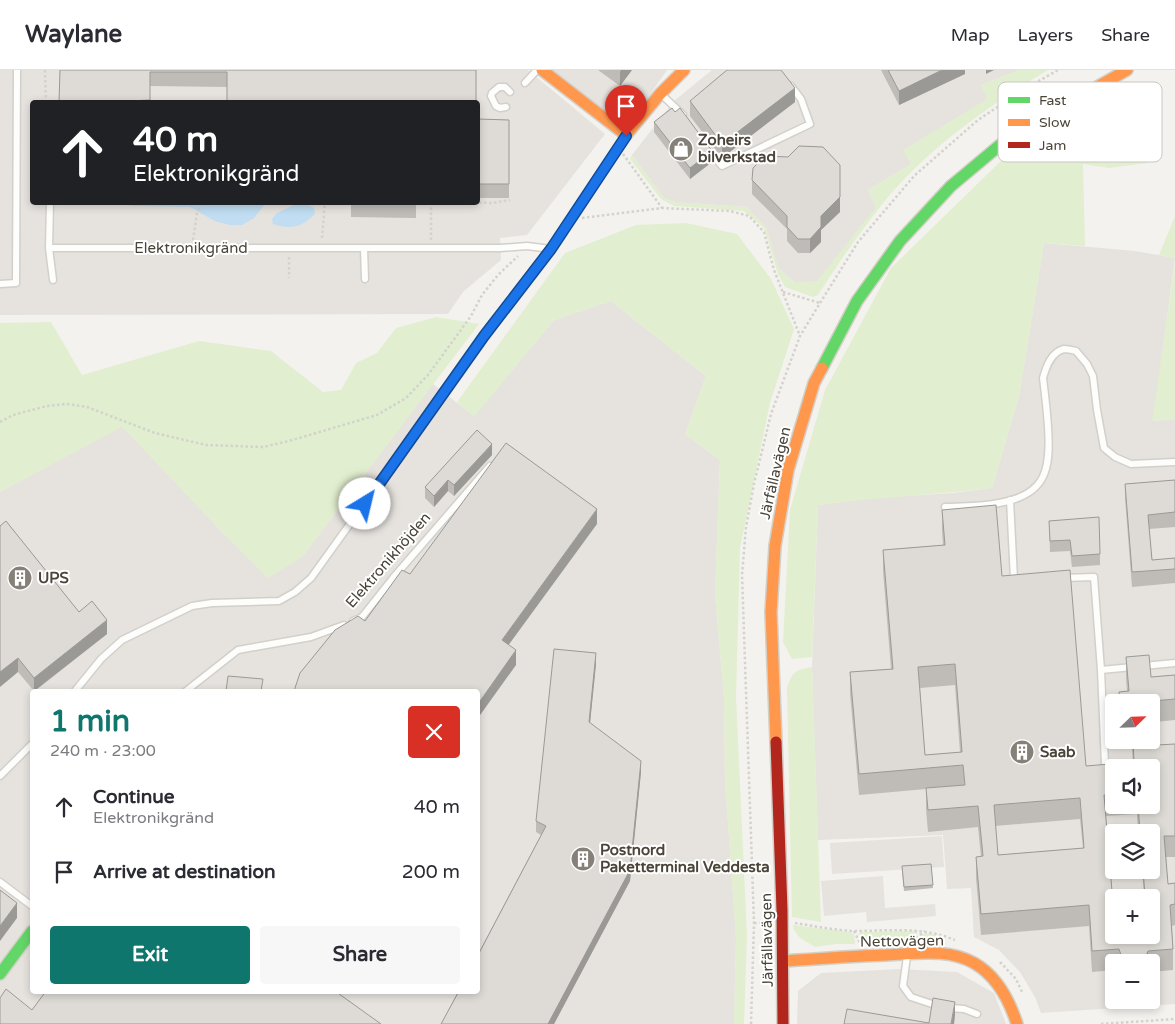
<!DOCTYPE html>
<html lang="en">
<head>
<meta charset="utf-8">
<style>
	:root { --surface:#fff; --page:#f7f7f7; --text:#2b2b33; --muted:#7c7c81; --line:#e1e1e2; --accent:#0f766e }
	body { margin:0; font-family:"Varela Round",sans-serif; background:var(--page); color:var(--text); height:100vh; display:flex; flex-direction:column; font-size:19px; white-space:nowrap }
	* { box-sizing:border-box; margin:0 }
	p { font-size:16px; color:var(--muted) }
	.icon { flex:none; width:28px; height:28px; fill:none; stroke:currentColor; stroke-width:2; stroke-linecap:round; stroke-linejoin:round }
	.map { position:relative; flex:1; overflow:hidden }
	.side { position:absolute; left:30px; top:619px; width:450px; height:305px; display:flex; flex-direction:column; background:var(--surface); border-radius:5px; box-shadow:0 2px 8px #0003 }
	.side>* { flex:none }
	.guide { position:absolute; left:30px; top:30px; width:450px; height:105px; border-radius:5px; box-shadow:0 2px 8px #0003; background:#202124; color:#fff; overflow:hidden }
	.needle { width:32px; rotate:67deg }
	.tools { position:absolute; left:1105px; top:624px; display:grid; gap:10px }
	.tools a { display:grid; place-items:center; width:55px; height:55px; border-radius:5px; background:var(--surface); box-shadow:0 2px 8px #0003; font-size:25px }
	.pin { position:absolute; display:grid; place-items:center; width:42px; height:42px; color:#fff; margin:-51px -21px; border-radius:50% 50% 50% 0; rotate:-45deg; box-shadow:0 0 5px #0007 }
	.pin .icon { rotate:45deg }
	.me { position:absolute; width:55px; margin:-28px; rotate:36deg; stroke-linejoin:round; filter:drop-shadow(0 0 4px #0008) }
	.turn { display:flex; align-items:center; gap:18px; height:105px; padding:0 20px; font-size:22px }
	.turn .icon { width:65px; height:65px; stroke-width:2.5 }
	.turn b { display:block; font-size:35px; line-height:42px }
	.round { display:grid; place-items:center; flex:none; width:52px; height:52px; border-radius:5px; background:var(--page) }
	.head { display:flex; align-items:center; justify-content:space-between; height:85px; padding:0 20px }
	h1 { font-size:30px; font-weight:800; line-height:38px; color:var(--accent) }
	.primary-button { display:flex; gap:10px; margin-top:auto; padding:10px 20px }
	.primary-button a { flex:1; height:58px; border-radius:5px; background:var(--accent); color:#fff; font-size:20px; font-weight:800; line-height:58px; text-align:center }
	.primary-button a+a { background:var(--page); color:var(--text) }
	ul { padding:0; list-style:none }
	li { display:flex; align-items:center; gap:15px; height:65px; padding:0 20px }
	li div { flex:1 }
	li b { display:block; font-size:19px }
	li em { font-style:normal }
	header { display:flex; align-items:center; gap:30px; box-sizing:border-box; height:70px; padding:0 25px; background:var(--surface); border-bottom:1px solid var(--line) }
	header strong { font-size:24px }
	nav { display:flex; gap:28px; margin-inline-start:auto; font-size:18px }
	.map>svg:first-child { display:block }
	.industrial { fill:#e6e2de; fill-rule:evenodd }
	.green { fill:#e1eecf }
	.parking { fill:#e6e3df }
	.water { fill:#c0ddf1 }
	.lines { fill:none; stroke-linecap:round; stroke-linejoin:round }
	.lane-casing { stroke:#d2d0cb; stroke-width:9 }
	.fast-casing { stroke:#d3cfc5; stroke-width:14 }
	.slow-casing { stroke:#d3cfc5; stroke-width:14 }
	.jam-casing { stroke:#d3cfc5; stroke-width:14 }
	.path { stroke:#d3d2cc; stroke-width:2.5; stroke-dasharray:2.5 2.5; stroke-linecap:butt }
	.lane { stroke:#fdfdfc; stroke-width:6 }
	.fast { stroke:#63d668; stroke-width:11 }
	.slow { stroke:#ff974d; stroke-width:11 }
	.jam { stroke:#b3261e; stroke-width:11 }
	.wall { fill:#bfbcb8; fill-rule:evenodd }
	.shaded-wall { fill:#9b9996 }
	.building { fill:#dedbd6; stroke:#9b9996; fill-rule:evenodd }
	.route-casing { stroke:#114b97; stroke-width:12 }
	.route { stroke:#1a73e8; stroke-width:9 }
	.labels { text-anchor:middle; dominant-baseline:central; stroke-width:4; stroke-linejoin:round; paint-order:stroke }
	.poi-label { font-size:15px; font-weight:bold; fill:#4b4439; stroke:#fff; text-anchor:start }
	.street-label { font-size:15px; fill:#4b4439; stroke:#fff }
	.key { fill:#fff; stroke:#c9c7c4; stroke-width:1 }
	.key-label { font-size:14px; fill:#4b4439 }
</style>
</head>
<body>
<header>
<strong>Waylane</strong>
<nav><a>Map</a><a>Layers</a><a>Share</a></nav>
</header>
<div class="map">
<svg width="1175" height="954" viewBox="0 0 1175 954">
	<rect width="100%" height="100%" fill="#f4f2ee"/>
	<path class="industrial" d="M0,0H528L605,64L527,165L500,168L501,190L463,222L448,244L0,245ZM32,32H478V132H32Z
		M551,0H667L625,61Z
		M712,0H1019L981,15L988,29L904,80L911,94L868,120L817,211L747,137L632,85L674,31Z
		M1044,173L1135,181L1175,188L1153,351L1175,349V934L1041,943L1035,927L1020,902L999,880L974,867L971,818L947,819L943,765L818,770L812,597L818,435L875,428L953,423L992,418L1019,326ZM1114,632H1151V670H1114ZM1114,698H1151V735H1114ZM1114,762H1151V800H1114ZM1114,828H1151V865H1114ZM1114,892H1151V930H1114Z
		M611,231L706,306L685,364L720,390L715,525L724,627L725,711L736,867L734,954H0V422L122,356L223,463L301,488L433,314L474,346L554,250ZM32,621H478V921H32Z
		M900,899L957,902L994,923L1006,954H797L798,921L821,903Z"/>
	<path class="green" d="M1019,0H1048C987,37 925,80 880,137C858,165 837,195 818,225L813,227L785,217L778,204L764,158L744,141L674,136L661,129L630,89L632,85L664,128L675,132L747,137L766,157L778,197L794,212L876,137L868,120L911,94L903,80L987,29L981,15Z
		M1140,17L1155,50L1144,72L1147,93L1109,98L1083,94L1085,176L1044,173L1019,326L992,418C934,425 876,427 818,435L812,587L792,589L783,572L790,440L825,320L891,198L1002,90L1082,43Z
		M1175,146V188L1159,185Z
		M686,153L737,164L771,209L794,259L770,333L740,478L736,627L747,866L744,954H734L736,867L725,711L724,627L715,525L720,390L685,364L706,306L611,231L554,250L474,347L457,332L565,183L636,155Z
		M1175,193V349L1152,351Z
		M436,247L479,254L301,488L268,508L223,463L122,357L0,422V253L51,252L82,305L199,271L271,281L323,322L341,320L356,293L377,283L396,258Z
		M812,597L821,852L792,847L787,618C792,602 795,600 812,597Z
		M793,855L850,862L854,865L855,874H836L815,877L800,868L794,860Z
		M918,861L913,868L909,869L862,870L859,864L860,862Z
		M925,863L936,865L938,872L937,873L918,869Z"/>
	<path class="parking" d="M0,0H17V36H0Z
		M526,35L531,41L536,36L583,72L578,78L584,84L541,140L534,135L529,142L510,130V89L515,87V73L511,72L508,43Z
		M31,45H32V132L63,133L61,159L63,174L30,182Z
		M654,62L690,109L724,102L832,69L868,120L876,137L817,211L794,212L778,197L766,157L747,137L675,132L664,128L632,85Z
		M16,101V183L0,184V102Z
		M123,192V226L32,227V193Z
		M235,192H455V225H235Z
		M191,571L209,585L174,621H92L135,572L171,598Z
		M61,600L70,611L62,621H35Z
		M18,602L34,621L32,657L0,697V617Z
		M32,683V803L22,819L0,803V714Z
		M942,766L944,797L832,804L830,773Z
		M883,806L885,838L935,834L936,846L867,852L866,842L824,846L821,811Z"/>
	<path class="water" d="M120,133H266L254,148L242,155H230L215,151L190,137L132,136Z
		M296,134H306L314,138L315,144C302,157 291,160 273,154L272,149L277,143Z"/>
	<g class="lines">
		<defs>
			<path id="lane" d="M525,13L537,0
				M661,24L683,45
				M506,37L500,38L496,36L491,26L492,23L499,17H505L510,22
				M708,79L722,96L810,54L801,29L791,16
				M49,178L50,132
				M364,178L365,209
				M53,210L49,178H500L527,176L551,179
				M0,214L16,213L17,0
				M1010,430L1014,509H1018
				M945,437C963,436 982,437 999,433C1046,425 1051,400 1048,357C1047,341 1045,324 1043,308C1046,297 1051,282 1064,279C1067,279 1072,280 1076,281L1087,294L1093,306L1097,340L1104,378L1115,387L1131,394L1175,392
				M1063,508L1094,507L1101,600L1175,593
				M353,551L362,547L393,508L490,396
				M1101,600L1105,694
				M75,621L101,589L122,570L192,536L212,533L279,531L295,522L311,508L485,266L551,179L625,67
				M186,621L238,580L311,567L344,555
				M0,706L32,674
				M0,812L32,836
				M907,886L903,916L911,927L938,936
				M948,938L964,939L977,944"/>
			<path id="fast" d="M822,298L857,231L900,171L951,116L1006,70L1039,50
				M0,904L32,861"/>
			<path id="slow" d="M542,0L626,65L660,24L684,0
				M1039,50L1127,0
				M776,672L771,542L775,476L788,400L814,313L822,298
				M783,891C818,889 852,886 887,885C915,884 948,878 974,893C997,906 1009,929 1017,954"/>
			<path id="jam" d="M776,672L782,840L783,954"/>
		</defs>
		<use href="#lane" class="lane-casing"/>
		<use href="#fast" class="fast-casing"/>
		<use href="#slow" class="slow-casing"/>
		<use href="#jam" class="jam-casing"/>
		<path class="path" d="M45,0L46,32
			M623,84L662,138
			M464,132L492,133L510,130
			M582,148L662,138L730,141L749,146L764,162L774,200L800,266
			M322,168L325,132
			M193,170L197,143L202,132
			M431,170V132
			M289,187V208
			M783,222L820,233
			M0,352L13,345L47,336L67,334L87,337L155,363L206,375L263,377L289,371L377,345L406,328L428,305L471,246L482,225L498,205L518,186
			M754,853H767
			M795,853C814,856 834,860 853,861C888,861 921,856 955,870
			M854,861L860,873
			M916,868L925,861
			M1000,892L1016,909L1023,924
			M751,954L754,853L742,505L746,457L754,414L771,344L800,266L820,233L858,172L914,106L978,50L1023,20L1058,0
			M1101,954L1175,949"/>
		<use href="#lane" class="lane"/>
		<use href="#fast" class="fast"/>
		<use href="#slow" class="slow"/>
		<use href="#jam" class="jam"/>
	</g>
	<path class="wall" d="M60,0H476V32H227V17L150,16V32H59Z
		M598,0H632L620,16Z
		M881,0H965V4L899,35Z
		M690,31L795,32L722,88L690,46Z
		M675,42L712,92L690,109L654,62V52Z
		M478,49L509,50V128H478Z
		M840,95V142L821,160V172L810,183H798L787,171V159L752,124V110Z
		M351,132H416V148L351,147Z
		M492,385L454,426L448,421L434,437L425,428V417Z
		M1175,410V457L1149,459L1152,490L1175,488V513L1132,517L1125,428V414Z
		M942,440L1002,506L1086,696L1133,692L1131,670H1151V632H1119V622L1127,621L1126,608V587L1151,607L1175,605V650L1155,652L1157,675L1175,674V787H1166L1168,814L1175,813V855L1172,856L1173,879V900L1151,902V892H1114V900L1092,902L1089,856L981,865L976,808V787H981L978,757L928,762L926,739V719L859,725L850,623V602L891,599L883,501V480L943,475L942,461ZM955,615L960,682L925,685L920,618ZM1114,698L1151,735H1114ZM1137,744L1138,762H1151V800H1142L1144,825L1123,827L1112,821L1106,746ZM1080,749L1083,778L998,785L995,756Z
		M1049,451L1100,484V495L1072,497L1070,481L1050,482Z
		M0,456L79,542L107,564L35,621H34L18,602Z
		M596,594L590,653L641,702L630,811L554,954H441L541,765L536,762V751Z
		M931,794L933,818L904,821L902,800Z"/>
	<path class="shaded-wall" d="M621,0H632L620,16V2Z
		M942,0H965V4L899,35V21Z
		M986,0H994L986,4Z
		M795,18V32L722,88V74Z
		M712,81V92L690,109V98Z
		M840,127V142L821,160V172L810,183V169L821,146Z
		M492,374V385L454,426V415Z
		M448,410V421L434,437V426Z
		M597,439V454L502,584V570Z
		M107,550V564L34,621V608Z
		M516,580V595L478,648V634Z
		M596,583V594L589,663V652Z
		M18,588V602L0,617V602Z
		M641,691V702L630,811L554,954H548Z
		M17,833V848L0,871V856Z
		M1148,881V892H1140Z
		M955,932V946L954,954H951Z"/>
	<path class="building" d="M60,0H476V32H312L227,31V2H150V30L108,32H59Z
		M727,0H781L795,18L722,74L690,31Z
		M888,0H942L899,21Z
		M672,38L675,42L680,38L712,81L690,98L654,52Z
		M478,49L509,50V114H478Z
		M799,76L823,77L840,95V127L821,146V157L810,169H798L787,157V146L752,110L753,98L765,86L788,87Z
		M351,132H416V134Z
		M477,360L492,374L454,415L448,410L434,426L425,417Z
		M506,373L597,439L502,570L516,580L478,634V621H294L300,603L335,560L358,546L365,551L402,500L410,504Z
		M1175,410V442L1148,445L1152,490L1175,488V499L1132,502L1125,414Z
		M996,435L1002,506L1070,500L1086,696L1134,692L1133,670H1151V632H1120L1119,622L1129,621L1126,587L1149,585L1151,607L1175,605V629L1153,631L1157,675L1175,674V766H1164L1168,814L1175,813V834L1170,835L1173,879L1148,881L1145,889L1140,892H1127L1122,888L1119,879L1092,881L1089,835L981,844L976,787L983,786L978,736L928,740L926,718L965,715L963,695L859,704L850,602L893,599L883,480L945,475L942,440ZM955,594L962,682L925,685L918,597ZM1114,698H1151V735H1138L1140,762H1151V800H1143L1145,825L1123,827L1122,821H1112L1104,725H1114ZM1080,728L1084,778L998,785L994,735ZM1114,828H1151V865H1114Z
		M1099,447L1100,484L1072,486L1070,470L1050,471L1049,451Z
		M6,451L79,542L92,531L107,550L34,608L18,588L0,602V456Z
		M554,579L596,583L589,652L641,691L630,800L548,954H441L459,921H478V885L546,756L536,751Z
		M228,606L263,609L261,621H226Z
		M931,794L933,815L904,817L902,796Z
		M0,820L17,833L0,856Z
		M6,919L32,940L46,921H335L381,954H0V928Z
		M933,928L955,932L951,954H844L847,939L929,953Z"/>
	<g class="lines">
		<defs>
			<path id="route" d="M365,434L484,266L551,179L626,66"/>
		</defs>
		<use href="#route" class="route-casing"/>
		<use href="#route" class="route"/>
	</g>
	<defs>
		<symbol id="shop-disc" viewBox="-11 -11 22 22"><circle r="9.5" fill="#868178" stroke="#fff"/><path d="M-5-2.5h2.3a2.7 3.5 0 0 1 5.4 0H5L5.5 6h-11ZM-1.5-2.5h3a1.5 2.3 0 0 0-3 0Z" fill="#fff"/></symbol>
		<symbol id="building-disc" viewBox="-11 -11 22 22"><circle r="9.5" fill="#868178" stroke="#fff"/><path d="M-4-6H4V6H1V3H-1V6H-4ZM-2.5-4.3h1.7v1.8h-1.7ZM.8-4.3h1.7v1.8H.8ZM-2.5-1h1.7V.8h-1.7ZM.8-1h1.7V.8H.8Z" fill="#fff"/></symbol>
	</defs>
	<g fill-rule="evenodd">
		<use href="#shop-disc" x="667" y="65" width="28" height="28"/>
		<use href="#building-disc" x="6" y="494" width="28" height="28"/>
		<use href="#building-disc" x="1008" y="668" width="28" height="28"/>
		<use href="#building-disc" x="569" y="775" width="28" height="28"/>
	</g>
	<g class="labels">
		<g class="poi-label">
			<text x="698" y="70">Zoheirs<tspan x="698" dy="17">bilverkstad</tspan></text>
			<text x="38" y="508">UPS</text>
			<text x="1040" y="682">Saab</text>
			<text x="600" y="780">Postnord<tspan x="600" dy="17">Paketterminal Veddesta</tspan></text>
		</g>
		<g class="street-label">
			<text x="191" y="178">Elektronikgränd</text>
			<text transform="translate(775 403) rotate(-77)">Järfällavägen</text>
			<text transform="translate(388 490) rotate(-49)">Elektronikhöjden</text>
			<text transform="translate(767 870) rotate(-91)">Järfällavägen</text>
			<text transform="translate(902 871) rotate(-1)">Nettovägen</text>
		</g>
	</g>
	<rect x="998" y="12" width="164" height="80" rx="8" class="key"/>
	<rect x="1008" y="27" width="22" height="6" fill="#63d668"/>
	<rect x="1008" y="49" width="22" height="7" fill="#ff974d"/>
	<rect x="1008" y="72" width="22" height="6" fill="#b3261e"/>
	<g class="key-label">
		<text x="1039" y="35">Fast</text>
		<text x="1039" y="57">Slow</text>
		<text x="1039" y="80">Jam</text>
	</g>
</svg>
<div class="tools">
<a><svg class="needle" viewBox="-14 -14 28 28"><path d="M0-13l5 13h-10z" fill="#e53935"/><path d="M0 13l5-13h-10z" fill="#7c7c81"/></svg></a>
<a><svg class="icon" aria-label="sound" viewBox="0 0 24 24"><path d="M4 9h4l5-4v14l-5-4H4zM17 9q2 3 0 6"/></svg></a>
<a><svg class="icon" aria-label="layers" viewBox="0 0 24 24"><path d="M12 4l9 5-9 5-9-5zM3 14l9 5 9-5"/></svg></a>
<a>+</a>
<a>−</a>
</div>
<div class="pin" style="left:626px;top:66px;background:#d93025"><svg class="icon" aria-label="arrive" viewBox="0 0 24 24"><path d="M6 21V4h12l-3 4 3 4H6"/></svg></div>
<svg class="me" style="left:365px;top:434px" viewBox="-20 -20 40 40"><circle r="19" fill="#fff"/><path d="M0-13L10 11 0 6-10 11z" fill="#1a73e8"/></svg>
<div class="guide">
<div class="turn"><svg class="icon" aria-label="ahead" viewBox="0 0 24 24"><path d="M12 20V5M6 11l6-6 6 6"/></svg><div><b>40 m</b>Elektronikgränd</div></div>
</div>
<section class="side">
<div class="head"><div><h1>1 min</h1><p>240 m · 23:00</p></div><a class="round" style="background:#d93025;color:#fff"><svg class="icon" aria-label="close" viewBox="0 0 24 24"><path d="M6 6l12 12M18 6L6 18"/></svg></a></div>
<ul>
<li><svg class="icon" aria-label="ahead" viewBox="0 0 24 24"><path d="M12 20V5M6 11l6-6 6 6"/></svg><div><b>Continue</b><p>Elektronikgränd</p></div><em>40 m</em></li>
<li><svg class="icon" aria-label="arrive" viewBox="0 0 24 24"><path d="M6 21V4h12l-3 4 3 4H6"/></svg><div><b>Arrive at destination</b></div><em>200 m</em></li>
</ul>
<div class="primary-button"><a>Exit</a><a>Share</a></div>
</section>
</div>
</body>
</html>
